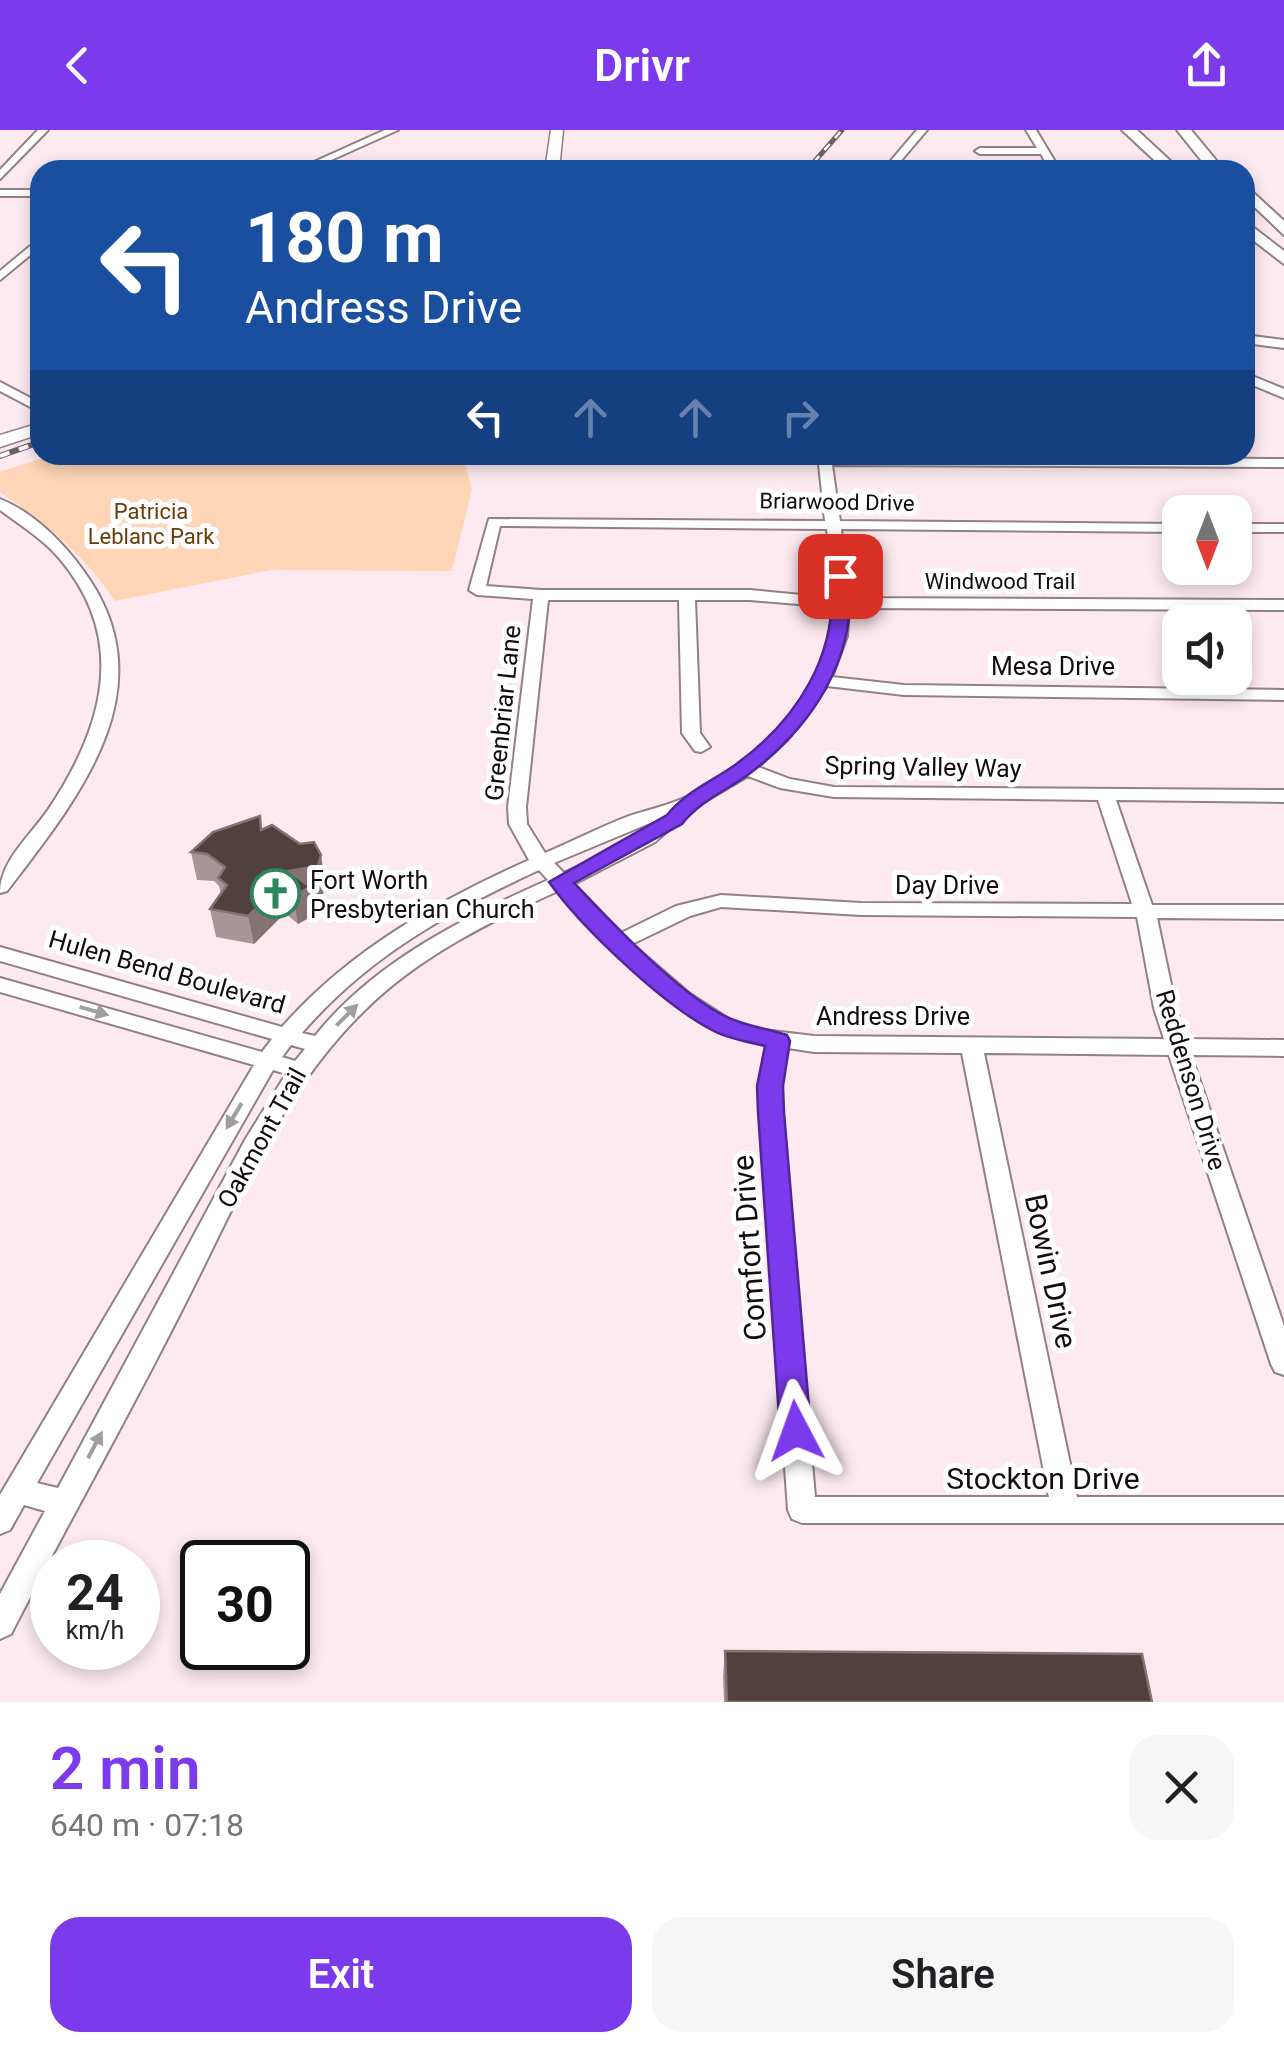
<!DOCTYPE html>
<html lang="en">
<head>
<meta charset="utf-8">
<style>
	:root { --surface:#fff; --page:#f6f6f6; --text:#202124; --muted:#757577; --accent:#7c3aed }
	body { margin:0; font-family:Roboto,sans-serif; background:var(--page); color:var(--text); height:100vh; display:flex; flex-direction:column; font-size:38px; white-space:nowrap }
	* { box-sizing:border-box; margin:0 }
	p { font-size:32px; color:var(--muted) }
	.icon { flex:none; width:55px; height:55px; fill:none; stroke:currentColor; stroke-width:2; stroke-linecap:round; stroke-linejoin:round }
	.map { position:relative; height:1572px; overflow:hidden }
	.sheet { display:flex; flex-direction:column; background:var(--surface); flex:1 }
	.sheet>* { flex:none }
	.top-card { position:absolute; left:30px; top:30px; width:1225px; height:305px; border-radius:30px; box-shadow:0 5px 15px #0003; background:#1a4fa0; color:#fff; overflow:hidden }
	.needle { width:65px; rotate:180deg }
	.controls { position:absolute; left:1162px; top:365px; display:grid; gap:20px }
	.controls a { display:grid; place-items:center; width:90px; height:90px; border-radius:20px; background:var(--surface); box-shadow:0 5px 15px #0003; font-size:50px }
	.speed { position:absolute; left:30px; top:1410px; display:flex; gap:20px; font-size:50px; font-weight:700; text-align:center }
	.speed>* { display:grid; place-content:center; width:130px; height:130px; border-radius:50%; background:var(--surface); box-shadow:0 5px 15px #0003; line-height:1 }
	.speed small { font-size:25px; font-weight:400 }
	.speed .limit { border:5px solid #111; border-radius:15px; background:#fff; color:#111 }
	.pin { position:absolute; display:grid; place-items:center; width:85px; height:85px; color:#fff; margin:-42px; border-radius:20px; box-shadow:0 5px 15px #0006 }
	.me { position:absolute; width:110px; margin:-55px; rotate:356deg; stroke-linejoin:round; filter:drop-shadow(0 0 8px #0008) }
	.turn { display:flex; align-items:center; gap:35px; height:210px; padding:0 50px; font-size:45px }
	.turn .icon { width:130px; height:130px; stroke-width:2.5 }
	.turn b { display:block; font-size:70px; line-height:85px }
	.lanes { display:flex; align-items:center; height:95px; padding:0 50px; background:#0003; justify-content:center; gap:50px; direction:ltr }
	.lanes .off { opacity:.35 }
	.round { display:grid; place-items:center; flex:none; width:105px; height:105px; border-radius:30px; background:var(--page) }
	.headline { display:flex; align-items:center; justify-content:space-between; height:170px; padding:0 50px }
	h1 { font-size:60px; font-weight:600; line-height:75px; color:var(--accent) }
	.primary-button { display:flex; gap:20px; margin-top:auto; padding:20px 50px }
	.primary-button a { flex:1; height:115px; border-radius:30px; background:var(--accent); color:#fff; font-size:40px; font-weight:600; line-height:115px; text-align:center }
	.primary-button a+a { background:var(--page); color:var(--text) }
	header { display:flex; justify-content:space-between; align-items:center; height:130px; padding:0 50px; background:var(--accent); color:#fff; font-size:45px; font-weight:600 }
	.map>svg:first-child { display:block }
	.green { fill:#fed6b7 }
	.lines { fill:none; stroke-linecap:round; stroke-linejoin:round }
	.minor-casing { stroke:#928087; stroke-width:4 }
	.major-casing { stroke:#928087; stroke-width:3 }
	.highway-casing { stroke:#928087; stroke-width:4 }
	.minor { fill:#fff; fill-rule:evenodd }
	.major { fill:#fff; fill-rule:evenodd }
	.highway { fill:#fff; fill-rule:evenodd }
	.rail-far1-casing { stroke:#6b6064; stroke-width:5 }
	.rail-casing { stroke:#6b6064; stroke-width:6 }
	.rail-far1 { stroke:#fff; stroke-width:2.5; stroke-dasharray:8; stroke-linecap:butt }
	.rail { stroke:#fff; stroke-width:4; stroke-dasharray:10; stroke-linecap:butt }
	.wall { fill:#a79598 }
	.shaded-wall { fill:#857374 }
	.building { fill:#51403e; stroke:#857374; stroke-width:2.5 }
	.oneway { fill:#a19e9f }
	.route { fill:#7c3aed; stroke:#51269a; stroke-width:2.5 }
	.labels { text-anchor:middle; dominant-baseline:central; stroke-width:10; stroke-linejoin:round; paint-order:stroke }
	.far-street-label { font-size:22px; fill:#130d0f; stroke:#fff }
	.far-park-label { font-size:22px; fill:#6a3a09; stroke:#fff }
	.street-label { font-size:25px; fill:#130d0f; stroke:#fff }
	.poi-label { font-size:25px; fill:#130d0f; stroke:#fff; text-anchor:start }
	.near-street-label { font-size:30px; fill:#130d0f; stroke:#fff }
</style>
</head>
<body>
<header><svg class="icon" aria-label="back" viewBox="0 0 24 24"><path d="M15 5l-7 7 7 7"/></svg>Drivr<svg class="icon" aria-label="share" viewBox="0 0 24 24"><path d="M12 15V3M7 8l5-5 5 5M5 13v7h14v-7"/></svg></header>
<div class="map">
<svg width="1284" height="1572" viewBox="0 0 1284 1572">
	<rect width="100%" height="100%" fill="#fdeaf1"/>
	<path class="green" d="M52,325H463L472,360L452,441L271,440L115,471C83,423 46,395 0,362V342Z"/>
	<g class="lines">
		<defs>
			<path id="minor" d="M38,0H48L0,49V40Z
				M385,0H398L309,40H296Z
				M917,0H927L893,40H883Z
				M1026,0H1036L1060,40H1050L1041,24H980L975,21L980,18H1037Z
				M0,60H40V66H0Z
				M40,108V117L0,150V141Z
				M1245,205L1284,210V218L1245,213Z
				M1245,243L1284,259V268L1245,252Z
				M0,252L40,273V282L0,261Z
				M818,325L1284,329V337L832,335L840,391L1180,394V402L841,399L849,468L1284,470V480L849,478L847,506L832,547L904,555L1284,560V570L904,565L827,556L787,610L758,637L790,649L834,657L1284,660V672L1116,670L1152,775H1284V789L1157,788L1176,878L1186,909L1284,910V926L1191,925L1284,1196V1245L1275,1242L1271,1234L1169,925L984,923L1077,1367H1284V1393H802L792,1389L788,1380L760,983L759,957L766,915C684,905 612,819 558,761C489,792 420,826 365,880C279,963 235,1077 181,1182C126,1291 66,1397 11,1504L0,1509V1464L45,1381L24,1375L10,1400L0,1404V1365L254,935L0,862V848L262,922L272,909L0,831V817L282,897C351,819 436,772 529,730L509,694L508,677L533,469L477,465L469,460L489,389L825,391ZM500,396L827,399L834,468L750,460H541L486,456ZM548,470H679L682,603L695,621L701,622L710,617L700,603L695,470H750L834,477V483C824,559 767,625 701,660C678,673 654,678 629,686C600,697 573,711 545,723L527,694L526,677ZM748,646L780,658L834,667L1098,670L1132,774L861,773L721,765L676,776L621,803L574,754L655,712L692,679ZM662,688L617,718L564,743L554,733ZM539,740L548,750C463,788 374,832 315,906L302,903C367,827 450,781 539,740ZM721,777L861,785L1137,787L1154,878L1164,909L814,906L755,899L732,891L690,864L632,814L690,786ZM291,915L305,919L295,931L282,927ZM788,918L814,922L962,923L1049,1367H815L782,983L781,957ZM273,940L286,944L245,1010L58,1358L37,1353Z
				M0,369C33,382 65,414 85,443C168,559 79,667 7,761L0,763C0,731 30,706 48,680C103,598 129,510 59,428C43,409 20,395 0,380Z
				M1235,394H1284V402H1235Z"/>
			<path id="major" d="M551,0H563L559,40H545Z
				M40,293V304L0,317V305Z"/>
			<path id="highway" d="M1122,0H1137L1180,40H1165Z
				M1177,0H1191L1224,40H1209Z
				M1245,55L1284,91V105L1245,68Z
				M1245,91L1284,121V134L1245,104Z"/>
		</defs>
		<use href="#minor" class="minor-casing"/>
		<use href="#major" class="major-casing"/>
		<use href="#highway" class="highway-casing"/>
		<use href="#minor" class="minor"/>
		<use href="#major" class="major"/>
		<use href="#highway" class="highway"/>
		<defs>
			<path id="rail-far1" d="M800,40L814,32L842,0"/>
			<path id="rail" d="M0,326L40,312"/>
		</defs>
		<use href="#rail-far1" class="rail-far1-casing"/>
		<use href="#rail" class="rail-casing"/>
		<use href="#rail-far1" class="rail-far1"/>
		<use href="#rail" class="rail"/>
	</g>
	<path class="wall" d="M263,699L325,752L323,764L311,766L314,785L298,794L285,783L254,814L216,807L210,779L221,764L219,756L214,751L197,750L191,722Z
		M725,1521L1152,1572H724L723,1546Z"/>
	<path class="shaded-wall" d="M321,725L325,752L323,764L311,766L314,785L298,794L289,741Z
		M280,756L285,783L254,814L248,786Z"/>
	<path class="building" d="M230,33L227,38L239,40H166Z
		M260,686L261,700L272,695L300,714L314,712L321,725L318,736L289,741L310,757L293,766L280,756L248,786L210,779L227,755L218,748L225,737L207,724L191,722L213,702Z
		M725,1521L1142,1524L1152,1572H727Z"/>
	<defs><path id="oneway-solid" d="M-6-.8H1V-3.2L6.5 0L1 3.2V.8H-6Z" transform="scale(2.5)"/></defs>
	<g class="oneway">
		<use href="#oneway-solid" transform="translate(94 881) rotate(16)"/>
		<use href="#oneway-solid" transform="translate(347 885) rotate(-45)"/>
		<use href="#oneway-solid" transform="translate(234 986) rotate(121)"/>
		<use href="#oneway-solid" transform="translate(95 1315) rotate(-62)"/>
	</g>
	<path class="route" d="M840,441L849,446C858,527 813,596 749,644C726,661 700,671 682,694L574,753C610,791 687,873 734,890C751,897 769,899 787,905L790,911L783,956L784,982L811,1301L806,1310L796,1315L785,1310L780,1301L758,982L757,956L765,916C747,911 727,909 712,900C662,874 581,797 549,752L667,685C685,662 711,652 735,635C797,590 839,525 831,446Z"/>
	<defs>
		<symbol id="church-ring" viewBox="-11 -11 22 22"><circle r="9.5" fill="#fff" stroke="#2d865b" stroke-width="1.5"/><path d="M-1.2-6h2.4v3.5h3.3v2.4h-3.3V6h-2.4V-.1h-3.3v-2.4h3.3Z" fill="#2d865b"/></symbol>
	</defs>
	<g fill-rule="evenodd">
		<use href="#church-ring" x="248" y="736" width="55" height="55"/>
	</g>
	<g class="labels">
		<g class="far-street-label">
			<text transform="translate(837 372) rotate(1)">Briarwood Drive</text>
			<text x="1000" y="451">Windwood Trail</text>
		</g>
		<g class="far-park-label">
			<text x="151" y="381">Patricia<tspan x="151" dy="25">Leblanc Park</tspan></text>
		</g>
		<g class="street-label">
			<text x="1053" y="536">Mesa Drive</text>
			<text transform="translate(503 583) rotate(-84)">Greenbriar Lane</text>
			<text transform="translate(923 637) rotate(1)">Spring Valley Way</text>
			<text x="947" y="755">Day Drive</text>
			<text transform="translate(167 842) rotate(16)">Hulen Bend Boulevard</text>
			<text x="893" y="886">Andress Drive</text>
			<text transform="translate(1191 950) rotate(73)">Reddenson Drive</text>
			<text transform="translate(262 1008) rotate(-61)">Oakmont Trail</text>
		</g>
		<g class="poi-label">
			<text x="310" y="750">Fort Worth<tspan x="310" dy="29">Presbyterian Church</tspan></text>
		</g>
		<g class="near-street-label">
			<text transform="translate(749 1118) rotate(-94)">Comfort Drive</text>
			<text transform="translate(1051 1141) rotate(78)">Bowin Drive</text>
			<text x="1043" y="1348">Stockton Drive</text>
		</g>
	</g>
</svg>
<div class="controls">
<a><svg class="needle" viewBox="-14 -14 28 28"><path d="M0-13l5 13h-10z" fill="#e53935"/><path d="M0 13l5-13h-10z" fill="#757577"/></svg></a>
<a><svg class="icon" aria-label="sound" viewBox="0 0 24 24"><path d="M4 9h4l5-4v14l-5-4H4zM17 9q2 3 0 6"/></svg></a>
</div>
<div class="speed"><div>24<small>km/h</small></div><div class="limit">30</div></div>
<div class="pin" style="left:840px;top:446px;background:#d93025"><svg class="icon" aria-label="arrive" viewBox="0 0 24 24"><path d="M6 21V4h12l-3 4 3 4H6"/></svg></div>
<svg class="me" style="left:796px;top:1301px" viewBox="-20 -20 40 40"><path d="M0-17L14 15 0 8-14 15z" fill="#7c3aed" stroke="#fff" stroke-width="4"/></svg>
<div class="top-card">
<div class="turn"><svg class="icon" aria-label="left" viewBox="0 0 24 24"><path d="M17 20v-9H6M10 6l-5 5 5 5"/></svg><div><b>180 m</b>Andress Drive</div></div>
<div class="lanes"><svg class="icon" aria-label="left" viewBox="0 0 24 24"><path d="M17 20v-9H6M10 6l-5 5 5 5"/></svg><svg class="icon off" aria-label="ahead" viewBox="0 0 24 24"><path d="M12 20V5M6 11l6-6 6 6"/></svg><svg class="icon off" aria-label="ahead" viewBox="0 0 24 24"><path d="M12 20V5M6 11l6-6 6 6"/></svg><svg class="icon off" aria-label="right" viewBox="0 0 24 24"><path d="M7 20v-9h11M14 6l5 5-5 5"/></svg></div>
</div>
</div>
<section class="sheet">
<div class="headline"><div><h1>2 min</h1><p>640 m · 07:18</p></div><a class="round"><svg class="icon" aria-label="close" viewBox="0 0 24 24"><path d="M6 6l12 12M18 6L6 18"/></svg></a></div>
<div class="primary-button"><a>Exit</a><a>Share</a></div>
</section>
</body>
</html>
